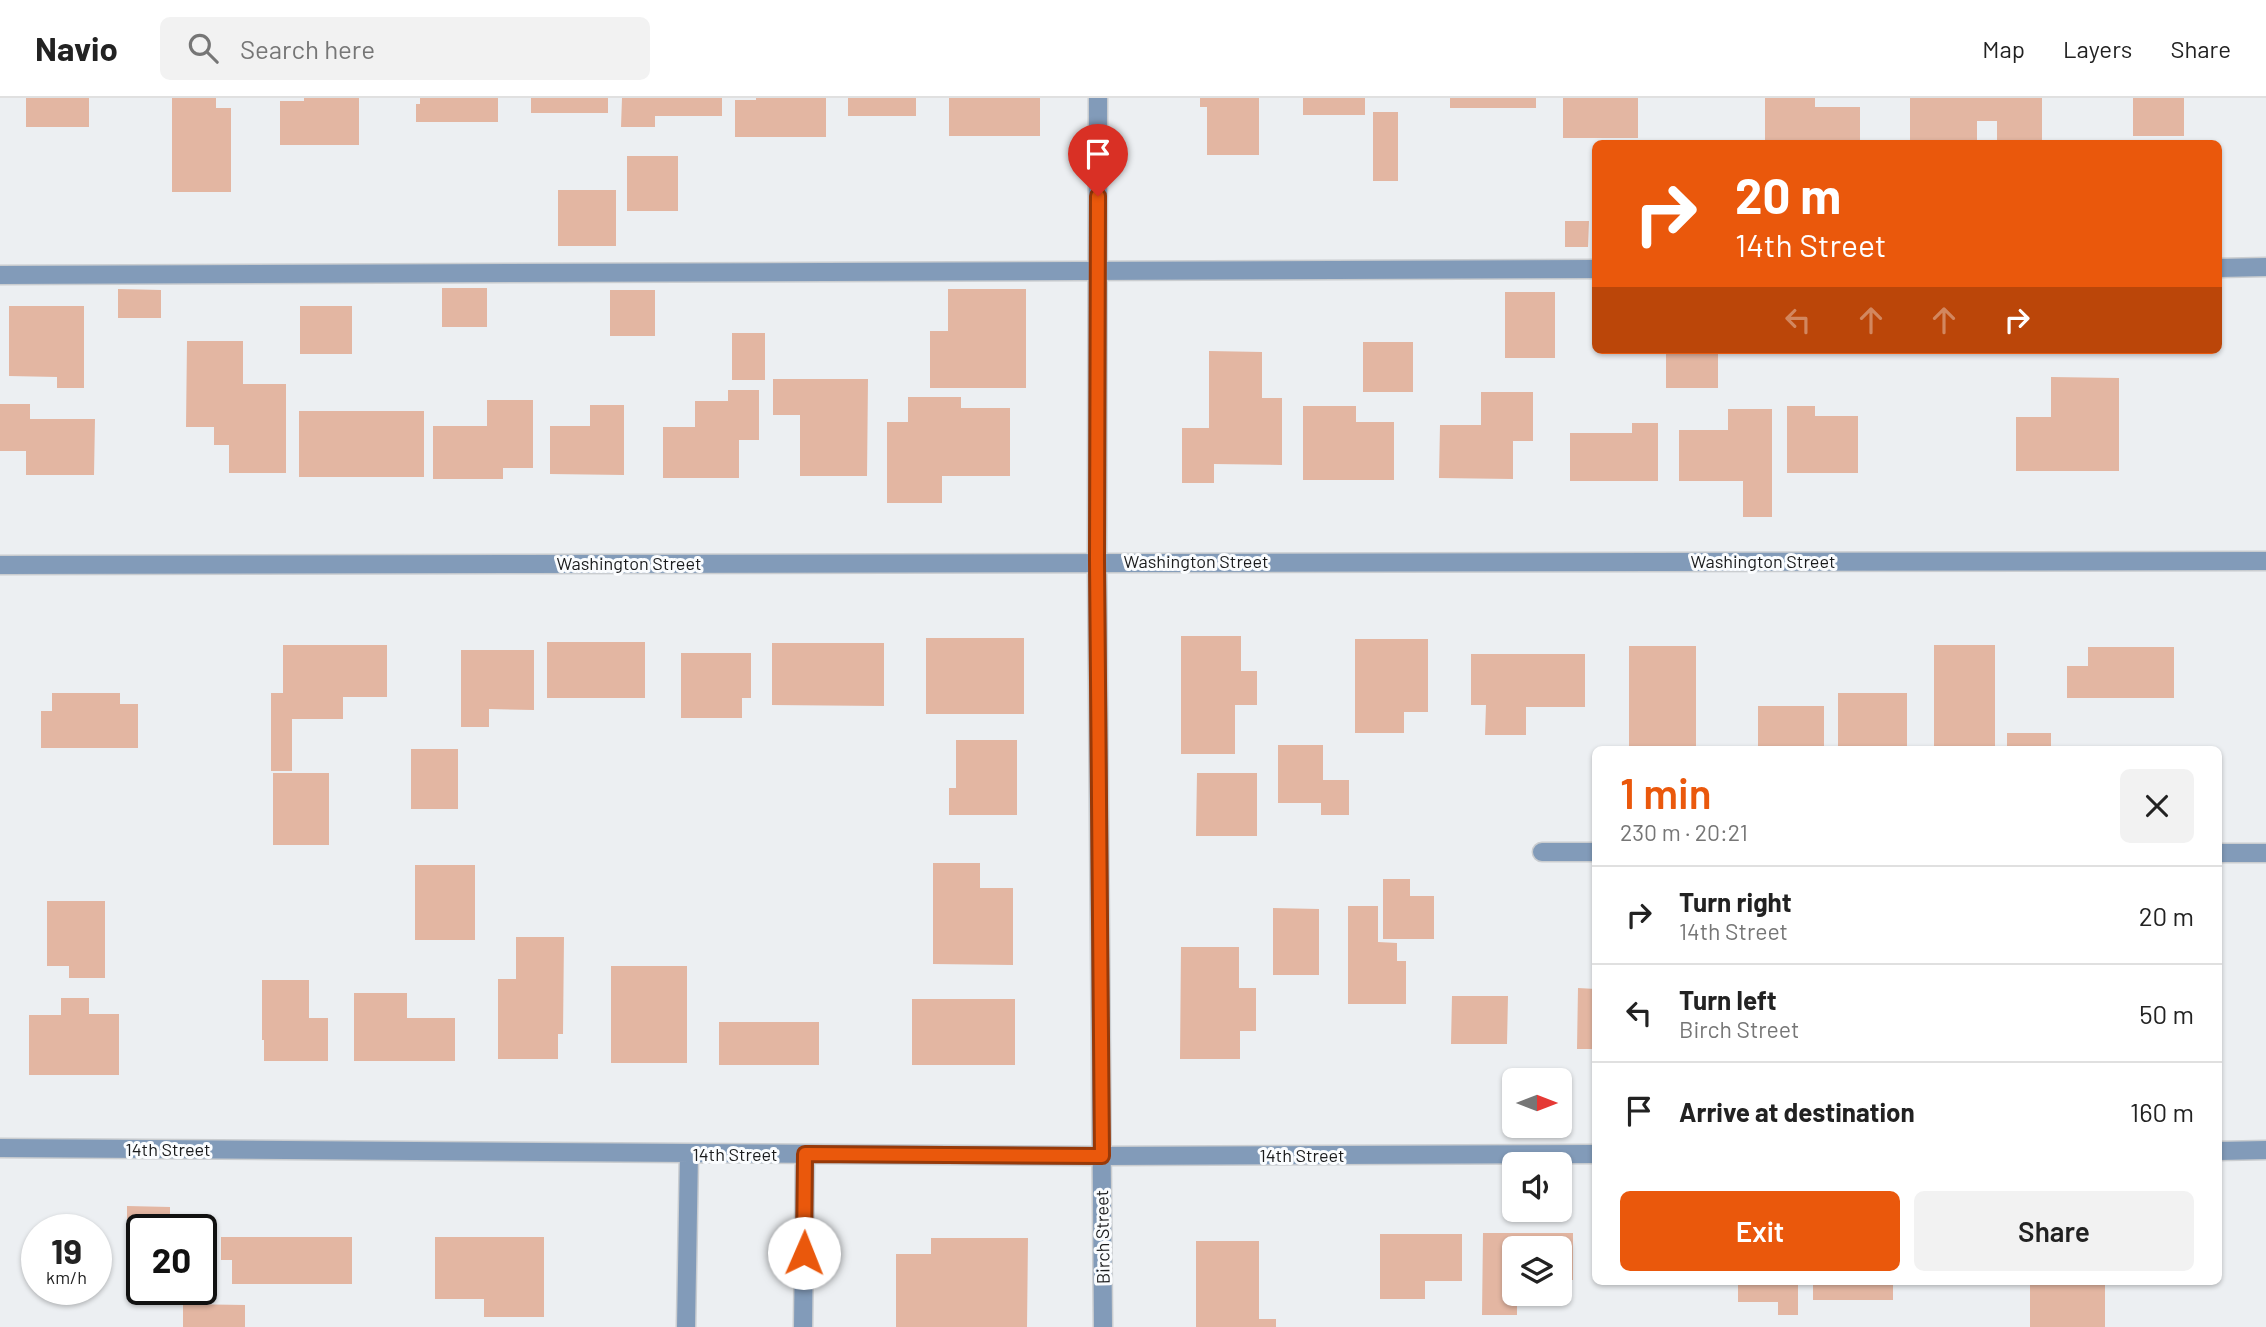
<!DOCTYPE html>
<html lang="en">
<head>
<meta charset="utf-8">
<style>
	:root { --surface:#fff; --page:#f2f2f2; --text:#222; --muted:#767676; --line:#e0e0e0; --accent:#ea580c }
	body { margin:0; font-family:Barlow,sans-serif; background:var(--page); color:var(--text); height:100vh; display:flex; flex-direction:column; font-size:26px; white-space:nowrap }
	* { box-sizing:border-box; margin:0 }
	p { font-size:23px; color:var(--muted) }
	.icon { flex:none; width:38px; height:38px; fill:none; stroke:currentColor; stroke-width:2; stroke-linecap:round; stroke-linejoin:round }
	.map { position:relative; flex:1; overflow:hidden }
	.side { position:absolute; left:1592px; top:648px; width:630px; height:539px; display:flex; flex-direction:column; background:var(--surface); border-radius:10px; box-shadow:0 2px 5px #0004 }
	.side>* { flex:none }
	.guide { position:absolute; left:1592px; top:42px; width:630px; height:214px; border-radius:10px; box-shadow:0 2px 5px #0004; background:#ea580c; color:#fff; overflow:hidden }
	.needle { width:46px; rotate:90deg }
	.buttons { position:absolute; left:1502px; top:970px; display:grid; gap:14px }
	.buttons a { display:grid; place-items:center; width:70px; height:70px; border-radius:10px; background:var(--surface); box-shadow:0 2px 5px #0004; font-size:35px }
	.speed { position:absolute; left:21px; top:1116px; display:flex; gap:14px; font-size:35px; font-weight:700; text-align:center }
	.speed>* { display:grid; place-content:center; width:91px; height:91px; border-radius:50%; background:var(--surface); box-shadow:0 2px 5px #0004; line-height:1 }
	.speed small { font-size:18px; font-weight:400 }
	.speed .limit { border:4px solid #111; border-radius:10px; background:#fff; color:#111 }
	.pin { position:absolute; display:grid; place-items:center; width:60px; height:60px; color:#fff; margin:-72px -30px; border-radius:50% 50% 50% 0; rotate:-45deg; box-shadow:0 0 7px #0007 }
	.pin .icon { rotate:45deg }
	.me { position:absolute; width:77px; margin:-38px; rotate:1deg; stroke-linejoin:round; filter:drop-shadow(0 0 5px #0008) }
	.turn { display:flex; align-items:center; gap:24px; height:147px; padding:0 28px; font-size:32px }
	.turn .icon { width:91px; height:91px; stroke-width:2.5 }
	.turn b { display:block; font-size:49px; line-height:60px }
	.lanes { display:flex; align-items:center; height:66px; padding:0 28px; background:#0003; justify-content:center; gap:35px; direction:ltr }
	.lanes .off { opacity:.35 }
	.round { display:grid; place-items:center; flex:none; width:74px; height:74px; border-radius:10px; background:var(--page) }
	.head { display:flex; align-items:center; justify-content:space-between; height:119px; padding:0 28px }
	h1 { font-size:42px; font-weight:600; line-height:52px; color:var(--accent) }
	.primary-button { display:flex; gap:14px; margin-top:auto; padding:14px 28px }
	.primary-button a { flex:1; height:80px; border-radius:10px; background:var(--accent); color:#fff; font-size:28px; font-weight:600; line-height:80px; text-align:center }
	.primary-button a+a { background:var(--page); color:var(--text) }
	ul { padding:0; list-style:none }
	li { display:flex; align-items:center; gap:21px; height:98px; padding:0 28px; border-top:2px solid var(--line) }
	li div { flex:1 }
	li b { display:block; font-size:26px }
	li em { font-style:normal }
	header { display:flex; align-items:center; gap:42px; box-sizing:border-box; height:98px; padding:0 35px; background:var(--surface); border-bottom:2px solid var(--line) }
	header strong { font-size:33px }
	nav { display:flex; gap:38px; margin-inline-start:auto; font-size:24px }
	.search { width:490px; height:63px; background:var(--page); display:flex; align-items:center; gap:18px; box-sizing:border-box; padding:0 24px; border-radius:10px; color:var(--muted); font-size:26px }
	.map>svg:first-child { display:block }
	.building { fill:#e3b6a2 }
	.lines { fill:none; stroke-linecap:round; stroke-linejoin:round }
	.minor-casing { stroke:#cacdd0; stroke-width:21 }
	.minor { stroke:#829bb9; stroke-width:18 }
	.route-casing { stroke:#983908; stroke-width:18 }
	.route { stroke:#ea580c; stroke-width:12 }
	.labels { text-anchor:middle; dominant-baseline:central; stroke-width:6; stroke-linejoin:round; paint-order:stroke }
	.street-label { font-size:18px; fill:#1a1b1c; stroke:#fafcfe }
</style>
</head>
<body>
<header>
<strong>Navio</strong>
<div class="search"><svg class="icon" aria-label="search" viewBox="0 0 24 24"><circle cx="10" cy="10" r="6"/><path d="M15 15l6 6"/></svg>Search here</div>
<nav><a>Map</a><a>Layers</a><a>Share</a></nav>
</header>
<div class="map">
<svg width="2266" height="1229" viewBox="0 0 2266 1229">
	<rect width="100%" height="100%" fill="#eceff2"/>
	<path class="building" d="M26,0H89V29H26Z
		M172,0H216V10H231V94H172Z
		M304,0H359V47H280V3H304Z
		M420,0H498V24H416V6H420Z
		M531,0H608V15H531Z
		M622,0H722V18H655V29H621Z
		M756,0H826V39H735V2H756Z
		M848,0H916V18H848Z
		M949,0H1040V38H949Z
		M1200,0H1259V57H1207V9H1200Z
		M1303,0H1365V17H1303Z
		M1450,0H1536V10H1450Z
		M1563,0H1638V40H1563Z
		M1765,0H1815V9H1860V46H1765Z
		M1910,0H2042V46H1997V23H1977V43L1910,46Z
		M2133,0H2184V38H2133Z
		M1373,14H1398V83H1373Z
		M627,58H678V113H627Z
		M558,92H616V148H558Z
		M1565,123H1589L1588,149H1565Z
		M442,190H487V229H442Z
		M118,191L161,192V220H118Z
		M948,191H1026V290H930V233H948Z
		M610,192H655V238H610Z
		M1505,194H1555V260H1505Z
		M9,208H84V290H57V279L9,278Z
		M300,208H352V256H300Z
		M732,235H765V282H732Z
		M187,243H243V286H286V375H229V347H214V329H186Z
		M1363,244H1413V294H1363Z
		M1666,252H1718V290H1666Z
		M1209,253L1262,254V300H1282V367L1214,366V385H1182V330H1209Z
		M2051,279L2119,280V373H2016V319H2051Z
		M773,281H868L867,378H800V317H773Z
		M728,292H759V342H739V380H663V329H695V303H728Z
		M1481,294H1533V343H1513V381L1439,380L1440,327H1481Z
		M908,299H961V310H1010V378H942V405H887V324H908Z
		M487,302H533V370H503V381H433V328H487Z
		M0,306H30V321H95L94,377H26V353H0Z
		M590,307H624V377L550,376V328H590Z
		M1303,308H1356V324H1394V382H1303Z
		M1787,308H1815V318H1858V375H1787Z
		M1728,311H1772V419H1743V383H1679V332H1728Z
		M299,313H424V379H299Z
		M1632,325H1658V383H1570V335H1632Z
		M1181,538H1241V573H1257V607H1235V656H1181Z
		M926,540H1024V616H926Z
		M1355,541H1428V614H1404V635H1355Z
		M547,544H645V600H547Z
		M772,545H884V608L772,607Z
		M283,547H387V599H343V621H292V673H271V595H283Z
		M1934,547H1995V648H1934Z
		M1629,548H1696V651H1629Z
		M2088,549H2174V600H2067V568H2088Z
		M461,552H534V612L489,611V629H461Z
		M681,555H751V600H742V620H681Z
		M1471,556H1585V609H1526V637H1485L1486,607H1471Z
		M52,595H120V606H138V650H41V613H52Z
		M1838,595H1907V651H1838Z
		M1758,608H1824V651H1758Z
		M2007,635H2051V651H2007Z
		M956,642H1017V717H949V690H956Z
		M1278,647H1323V682H1349V717H1321V705H1278Z
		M411,651H458V711H411Z
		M273,675H329V747H273Z
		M1197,675H1257V738H1196Z
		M933,765H980V790H1013V867L933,866Z
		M415,767H475V842H415Z
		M1383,781H1410V798H1434V841H1383Z
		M1592,786H1596V847H1592Z
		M47,803H105V880H69V868H47Z
		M1348,808H1378V844L1397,845V863H1406V906H1348Z
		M1273,810L1319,811V877H1273Z
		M516,839H564L563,936H558V961H498V881H516Z
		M1181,849H1239V890H1256V933H1240V961H1180Z
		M611,868H687V965H611Z
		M262,882H309V920H328V963H264V942H262Z
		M1578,890L1596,891V951H1577Z
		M354,895H407V920H455V963H354Z
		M1452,898H1508L1507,946H1451Z
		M61,900H89V916H119V977H29V917H61Z
		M912,901H1015V967H912Z
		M719,924H819V967H719Z
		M127,1108L170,1109V1132H142V1150H127Z
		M1483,1135H1573V1182H1559V1150H1514V1195H1517V1217H1482Z
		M1380,1136H1462V1183H1425V1201H1380Z
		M221,1139H352V1186H232V1162H221Z
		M435,1139H544V1219H484V1201H435Z
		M931,1140H1028L1027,1229H896V1156H931Z
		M1196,1143H1259V1221H1276V1229H1196Z
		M137,1159H142V1182H137Z
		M1738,1183H1798V1217H1778V1204H1738Z
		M1813,1183H1893V1202H1813Z
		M2030,1183H2105V1229H2030Z
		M183,1206L245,1207V1229H183Z"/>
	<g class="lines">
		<defs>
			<path id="minor" d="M1098,0L1097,463L1103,1229
				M2219,170L2266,169
				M0,177L1596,171
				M0,467L2266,463
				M1542,754H1596
				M2219,755H2266
				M0,1050L1102,1058L1596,1056
				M2219,1053L2266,1052
				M686,1229L689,1055
				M803,1229L805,1056"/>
		</defs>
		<use href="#minor" class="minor-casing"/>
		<use href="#minor" class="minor"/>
	</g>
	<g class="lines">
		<defs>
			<path id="route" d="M804,1155L805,1056L1102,1058L1097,463L1098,98"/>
		</defs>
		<use href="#route" class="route-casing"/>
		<use href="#route" class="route"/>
	</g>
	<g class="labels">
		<g class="street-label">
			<text x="1196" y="463">Washington Street</text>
			<text x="1763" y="463">Washington Street</text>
			<text x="629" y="465">Washington Street</text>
			<text x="168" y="1051">14th Street</text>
			<text x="735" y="1056">14th Street</text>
			<text x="1302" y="1057">14th Street</text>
			<text transform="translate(1102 1139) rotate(-91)">Birch Street</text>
		</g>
	</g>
</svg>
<div class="buttons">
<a><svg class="needle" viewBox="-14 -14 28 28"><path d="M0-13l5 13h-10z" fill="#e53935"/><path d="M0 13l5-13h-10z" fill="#767676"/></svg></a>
<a><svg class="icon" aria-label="sound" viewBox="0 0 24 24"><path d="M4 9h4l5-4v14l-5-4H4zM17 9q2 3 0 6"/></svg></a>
<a><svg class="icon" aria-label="layers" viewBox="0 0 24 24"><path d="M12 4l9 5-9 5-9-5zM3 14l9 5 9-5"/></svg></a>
</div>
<div class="speed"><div>19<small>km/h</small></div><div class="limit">20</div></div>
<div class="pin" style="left:1098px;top:98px;background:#d93025"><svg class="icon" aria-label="arrive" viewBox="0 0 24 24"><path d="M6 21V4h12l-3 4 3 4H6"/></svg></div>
<svg class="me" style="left:804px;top:1155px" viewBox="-20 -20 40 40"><circle r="19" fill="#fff"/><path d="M0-13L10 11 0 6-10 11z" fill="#ea580c"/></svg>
<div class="guide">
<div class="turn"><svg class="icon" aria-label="right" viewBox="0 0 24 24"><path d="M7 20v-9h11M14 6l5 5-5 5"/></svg><div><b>20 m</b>14th Street</div></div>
<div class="lanes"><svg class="icon off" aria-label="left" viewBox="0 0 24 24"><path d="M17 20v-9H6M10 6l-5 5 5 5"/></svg><svg class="icon off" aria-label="ahead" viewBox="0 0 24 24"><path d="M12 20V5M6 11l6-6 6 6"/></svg><svg class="icon off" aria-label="ahead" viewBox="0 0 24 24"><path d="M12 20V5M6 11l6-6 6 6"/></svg><svg class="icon" aria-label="right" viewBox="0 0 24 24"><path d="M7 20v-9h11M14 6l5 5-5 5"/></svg></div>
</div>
<section class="side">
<div class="head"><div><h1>1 min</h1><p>230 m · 20:21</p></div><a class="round"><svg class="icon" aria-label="close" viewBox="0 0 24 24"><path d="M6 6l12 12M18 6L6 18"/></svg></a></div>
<ul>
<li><svg class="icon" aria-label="right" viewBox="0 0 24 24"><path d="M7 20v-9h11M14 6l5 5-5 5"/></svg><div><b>Turn right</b><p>14th Street</p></div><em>20 m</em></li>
<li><svg class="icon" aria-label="left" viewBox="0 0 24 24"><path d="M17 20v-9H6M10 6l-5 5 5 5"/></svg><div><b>Turn left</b><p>Birch Street</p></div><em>50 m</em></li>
<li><svg class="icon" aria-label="arrive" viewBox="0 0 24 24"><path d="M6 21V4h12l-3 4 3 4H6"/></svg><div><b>Arrive at destination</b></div><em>160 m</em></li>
</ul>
<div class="primary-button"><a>Exit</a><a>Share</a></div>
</section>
</div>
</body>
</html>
